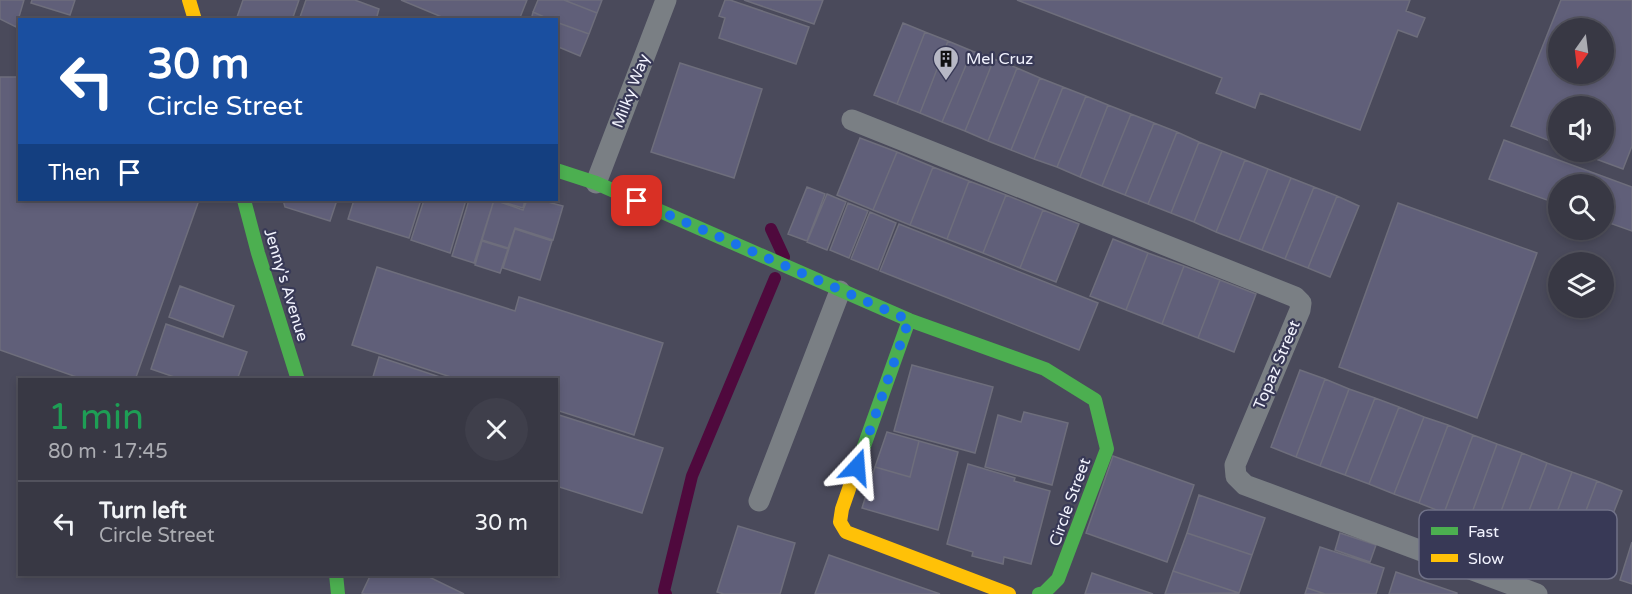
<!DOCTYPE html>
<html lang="en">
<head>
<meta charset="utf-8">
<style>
	:root { --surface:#383844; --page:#3f3f4b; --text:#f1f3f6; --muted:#abacb2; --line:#52525d }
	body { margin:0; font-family:"Varela Round",sans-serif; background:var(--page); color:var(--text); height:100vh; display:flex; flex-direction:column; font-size:22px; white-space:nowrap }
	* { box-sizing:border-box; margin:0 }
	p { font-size:20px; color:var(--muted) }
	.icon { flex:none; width:33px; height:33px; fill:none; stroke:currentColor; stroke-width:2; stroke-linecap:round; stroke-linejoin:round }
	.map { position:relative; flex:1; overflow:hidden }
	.drawer { position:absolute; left:18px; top:378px; width:540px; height:198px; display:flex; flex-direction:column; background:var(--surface); border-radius:0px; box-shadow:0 3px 9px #0003,0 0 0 2px var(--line) }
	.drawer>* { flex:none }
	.top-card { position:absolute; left:18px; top:18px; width:540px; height:183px; border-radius:0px; box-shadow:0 3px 9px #0003,0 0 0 2px var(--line); background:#1a4fa0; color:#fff; overflow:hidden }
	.needle { width:39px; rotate:194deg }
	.fabs { position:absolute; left:1548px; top:18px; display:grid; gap:12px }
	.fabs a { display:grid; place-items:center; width:66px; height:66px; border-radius:50%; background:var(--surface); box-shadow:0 3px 9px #0003,0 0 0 2px var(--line); font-size:30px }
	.pin { position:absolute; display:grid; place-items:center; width:51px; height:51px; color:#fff; margin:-26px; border-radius:12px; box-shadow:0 3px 9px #0006 }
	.me { position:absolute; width:66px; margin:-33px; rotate:19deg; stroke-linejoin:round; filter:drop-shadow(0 0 4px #0008) }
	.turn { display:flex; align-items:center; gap:21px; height:126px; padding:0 30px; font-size:27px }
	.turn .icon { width:78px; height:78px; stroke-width:2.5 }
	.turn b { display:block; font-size:42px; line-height:51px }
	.then { display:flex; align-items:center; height:57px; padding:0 30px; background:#0003; gap:12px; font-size:22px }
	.round { display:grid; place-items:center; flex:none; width:63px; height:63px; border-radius:32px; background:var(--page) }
	.summary { display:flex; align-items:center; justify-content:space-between; height:102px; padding:0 30px }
	h1 { font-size:36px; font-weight:600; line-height:45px; color:#1e9e55 }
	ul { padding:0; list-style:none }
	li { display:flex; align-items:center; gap:18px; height:84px; padding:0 30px; border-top:2px solid var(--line) }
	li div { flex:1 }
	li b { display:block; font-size:22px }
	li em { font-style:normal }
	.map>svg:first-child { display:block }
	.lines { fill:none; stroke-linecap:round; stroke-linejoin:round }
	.stream { stroke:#4f093d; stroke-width:12 }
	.building { fill:#605f79; stroke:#6e6e7c; stroke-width:1.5; fill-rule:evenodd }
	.lane { stroke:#7a7f84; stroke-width:21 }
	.fast { stroke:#4caf50; stroke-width:14 }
	.slow { stroke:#ffc107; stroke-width:14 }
	.route { stroke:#1a73e8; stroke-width:10; stroke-dasharray:0 18 }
	.labels { text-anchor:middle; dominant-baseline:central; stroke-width:4.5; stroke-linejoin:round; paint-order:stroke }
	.poi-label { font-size:16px; fill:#f2f3fe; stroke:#383956; text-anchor:start }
	.street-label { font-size:16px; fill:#f2f3fe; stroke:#383956 }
	.key { fill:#383956; stroke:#707188; stroke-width:1.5 }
	.key-label { font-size:16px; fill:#f2f3fe }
</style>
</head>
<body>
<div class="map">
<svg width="1632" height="594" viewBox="0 0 1632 594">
	<rect width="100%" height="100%" fill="#4a4a5b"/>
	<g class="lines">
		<path class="stream" d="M771,229L784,257
			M666,594L664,591L692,476L775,278"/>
	</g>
	<path class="building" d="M0,0H24L16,27L0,19Z
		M32,0H75L70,15L31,3Z
		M243,0H299L292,20H236Z
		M306,0H355L379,9L376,20H299Z
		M401,0H527L519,20H449Z
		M538,0H564L597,13L589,34L556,22V20H551L533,12Z
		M564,0H602L597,13Z
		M725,0H730L809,27L796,64L719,38L725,18L719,16Z
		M744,0H823L814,24Z
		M1017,0H1410L1406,11L1425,18L1417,37L1398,30L1360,130L1260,93L1255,108L1216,93L1222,78Z
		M1561,0H1632V146L1623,169L1577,152H1604V106H1558V144L1511,126ZM1558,28H1604V74H1558Z
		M533,12L551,20H531Z
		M556,22L589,34L580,56L556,46Z
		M903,23L925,32L897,104L874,95Z
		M925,32L948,41L920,113L897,104Z
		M948,41L972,51L942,122L920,113Z
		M972,51L994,59L965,131L942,122Z
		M994,59L1017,68L988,141L965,131Z
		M680,63L762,89L734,178L651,152Z
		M1017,68L1040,78L1011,150L988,141Z
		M0,77H20V200H199L135,380H85L0,350Z
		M1040,78L1063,87L1034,159L1011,150Z
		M1063,87L1086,96L1057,167L1034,159Z
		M1086,96L1108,105L1080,177L1057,167Z
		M1108,105L1131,114L1102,186L1080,177Z
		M1131,114L1154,123L1125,195L1102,186Z
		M1154,123L1177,132L1148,204L1125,195Z
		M1177,132L1199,142L1171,213L1148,204Z
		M860,138L897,152L873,210L837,195Z
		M1504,140L1632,187V231L1604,221V184H1558V204L1489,179Z
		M1199,142L1222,151L1194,222L1171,213Z
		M1222,151L1245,160L1216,232L1194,222Z
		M897,152L933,167L910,225L873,210Z
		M1245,160L1268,169L1239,241L1216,232Z
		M933,167L969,181L947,239L910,225Z
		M1268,169L1291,178L1262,250L1239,241Z
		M1291,178L1314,187L1285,259L1262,250Z
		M969,181L1006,195L983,253L947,239Z
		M807,187L825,194L807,241L788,234Z
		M1314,187L1337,196L1308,268L1285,259Z
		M827,194L846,202L827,250L807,242Z
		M1006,195L1043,210L1020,268L983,253Z
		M1337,196L1359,206L1330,277L1308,268Z
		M283,200H337L330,221L285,207Z
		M354,200H421L409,238L348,219Z
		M424,200H466L450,253L411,240Z
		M469,200H494L474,263L452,256Z
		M494,200L523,210L527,200H540L563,206L553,240L515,228L508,248L482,240Z
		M496,200H525L523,208Z
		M848,203L868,211L849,258L830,250Z
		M1398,203L1537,253L1477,418L1339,367Z
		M1043,210L1079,224L1056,282L1020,268Z
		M870,212L896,223L878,270L851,259Z
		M899,224L1098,303L1079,350L880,271Z
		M515,229L552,241L540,280L503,268Z
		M1113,239L1148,253L1126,310L1090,296Z
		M482,241L508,249L500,273L475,265Z
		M1148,253L1184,266L1162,324L1126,310Z
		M1184,266L1220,280L1198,338L1162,324Z
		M377,267L515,311L519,297L663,343L634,435L556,410V380H460L352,345Z
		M1220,280L1256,294L1234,352L1198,338Z
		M180,286L234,306L223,337L169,317Z
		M166,324L247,352L237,380H183L151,369Z
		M379,357L449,380H372Z
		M912,365L993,387L975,453L894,431Z
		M1300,370L1325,379L1296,457L1271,447Z
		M1325,379L1349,389L1320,466L1296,457Z
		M1349,389L1375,398L1345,475L1320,466Z
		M1375,398L1399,407L1369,484L1345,475Z
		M1399,407L1424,417L1394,494L1369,484Z
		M1024,412L1068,423L1052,485L985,467L998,415L1021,422Z
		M556,414L663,448L642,513L556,486Z
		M1424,417L1448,425L1419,503L1394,494Z
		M1448,425L1473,435L1444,513L1419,503Z
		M887,432L919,441L910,477L875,467Z
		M1473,435L1497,444L1469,521L1444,513Z
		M919,441L958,452L938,530L862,508L875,467L910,477Z
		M1497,444L1522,453L1494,531L1469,521Z
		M1522,453L1547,463L1518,540L1494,531Z
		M1113,456L1194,485L1167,562L1086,533Z
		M1547,463L1572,472L1543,550L1518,540Z
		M968,464L1015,478L1014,481L1050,491L1031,564L1004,557L1003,564L972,556L973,552L947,544Z
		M1572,472L1597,481L1568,559L1543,550Z
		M1597,481L1622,491L1592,568L1568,559Z
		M1199,495L1265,518L1252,555L1187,533Z
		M738,526L795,543L780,594H724L717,592Z
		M1187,533L1252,555L1239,593L1173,571Z
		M1340,533L1376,545L1370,562L1335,550Z
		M1632,542V584L1620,580Z
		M1320,547L1384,568L1376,594H1325L1307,588Z
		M829,555L940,594H815Z
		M1173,571L1239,593L1165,594Z
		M1396,572L1457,593V594H1389Z
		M1092,573L1153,594H1085Z
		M371,574H423L464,594H365L362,593Z
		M1307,588L1325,594H1305Z"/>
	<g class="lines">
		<path class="lane" d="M852,120L1295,297L1301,303L1300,310L1235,465L1236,476L1245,485L1537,594
			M596,183L666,0
			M759,501L840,291"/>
		<path class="fast" d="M556,170L596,183L909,320L858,463
			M244,200L258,253L298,380
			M909,320L1045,369L1095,400L1107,449L1058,579L1044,593L1039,594
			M336,574L338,594"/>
		<path class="slow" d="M189,0L195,20
			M858,463L842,509L840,522L846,532L1009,594"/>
	</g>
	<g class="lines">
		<path class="route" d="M637,201L909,320L857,467"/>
	</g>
	<defs>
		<symbol id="building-pin" viewBox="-11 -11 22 30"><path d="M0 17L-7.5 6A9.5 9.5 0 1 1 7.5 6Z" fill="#b7b8c5" stroke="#383956"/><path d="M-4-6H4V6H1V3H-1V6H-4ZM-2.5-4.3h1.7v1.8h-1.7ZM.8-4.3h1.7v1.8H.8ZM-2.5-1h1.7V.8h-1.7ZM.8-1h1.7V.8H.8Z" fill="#111"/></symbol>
	</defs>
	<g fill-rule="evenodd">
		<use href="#building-pin" x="931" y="44" width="30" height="40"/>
	</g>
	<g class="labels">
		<g class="poi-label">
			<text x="966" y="59">Mel Cruz</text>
		</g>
		<g class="street-label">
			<text transform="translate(631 91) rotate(-69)">Milky Way</text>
			<text transform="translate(286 285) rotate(73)">Jenny's Avenue</text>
			<text transform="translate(1277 365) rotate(-67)">Topaz Street</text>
			<text transform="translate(1070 502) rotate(-70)">Circle Street</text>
		</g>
	</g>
	<rect x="1419" y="510" width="198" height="69" rx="9" class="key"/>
	<rect x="1431" y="527" width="27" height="8" fill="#4caf50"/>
	<rect x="1431" y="554" width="27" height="8" fill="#ffc107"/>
	<g class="key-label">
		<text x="1468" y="537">Fast</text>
		<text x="1468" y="564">Slow</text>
	</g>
</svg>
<div class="fabs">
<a><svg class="needle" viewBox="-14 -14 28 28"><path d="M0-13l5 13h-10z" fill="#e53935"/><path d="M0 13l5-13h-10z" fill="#abacb2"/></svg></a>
<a><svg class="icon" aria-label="sound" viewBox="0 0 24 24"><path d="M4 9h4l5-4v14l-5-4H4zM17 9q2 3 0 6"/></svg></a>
<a><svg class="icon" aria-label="search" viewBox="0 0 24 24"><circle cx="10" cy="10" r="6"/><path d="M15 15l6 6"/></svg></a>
<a><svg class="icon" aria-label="layers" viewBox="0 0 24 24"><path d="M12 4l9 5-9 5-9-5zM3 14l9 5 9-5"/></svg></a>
</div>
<div class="pin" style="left:637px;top:201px;background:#d93025"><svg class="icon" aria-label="arrive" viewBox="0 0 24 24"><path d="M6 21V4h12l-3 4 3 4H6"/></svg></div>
<svg class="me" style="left:857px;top:467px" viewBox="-20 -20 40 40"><path d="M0-17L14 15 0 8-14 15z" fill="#1a73e8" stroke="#fff" stroke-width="4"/></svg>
<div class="top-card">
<div class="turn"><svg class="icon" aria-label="left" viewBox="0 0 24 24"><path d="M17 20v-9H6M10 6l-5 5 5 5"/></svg><div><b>30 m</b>Circle Street</div></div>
<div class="then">Then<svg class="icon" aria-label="arrive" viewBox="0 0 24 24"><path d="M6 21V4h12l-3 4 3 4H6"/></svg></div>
</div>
<section class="drawer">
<div class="summary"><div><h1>1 min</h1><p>80 m · 17:45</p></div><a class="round"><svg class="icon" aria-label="close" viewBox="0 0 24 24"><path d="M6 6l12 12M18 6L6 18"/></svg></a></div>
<ul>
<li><svg class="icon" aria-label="left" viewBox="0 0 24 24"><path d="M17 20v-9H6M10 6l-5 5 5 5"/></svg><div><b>Turn left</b><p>Circle Street</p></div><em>30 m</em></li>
</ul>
</section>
</div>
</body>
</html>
